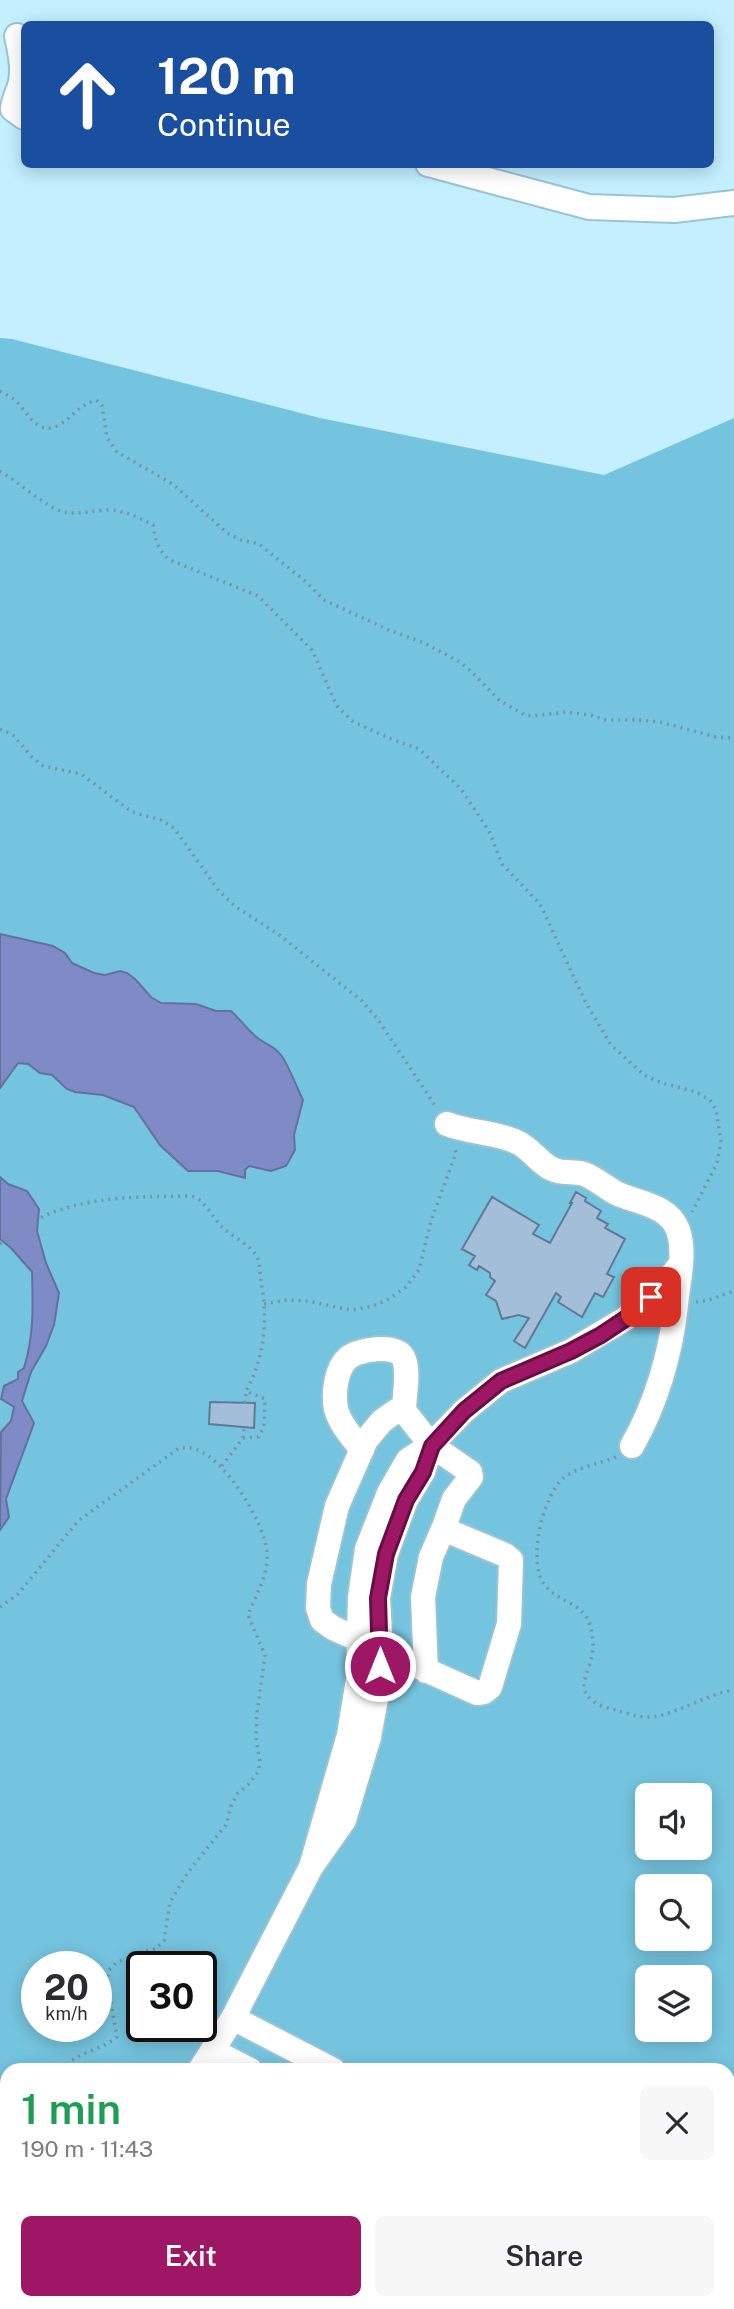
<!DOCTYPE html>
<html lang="en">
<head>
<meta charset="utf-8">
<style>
	:root { --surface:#fff; --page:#f7f7f7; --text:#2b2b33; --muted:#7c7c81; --accent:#9e1765 }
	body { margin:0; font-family:"Public Sans",sans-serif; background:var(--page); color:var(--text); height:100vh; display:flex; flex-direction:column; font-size:26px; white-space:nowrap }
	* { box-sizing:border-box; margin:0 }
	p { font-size:23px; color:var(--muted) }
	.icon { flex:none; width:38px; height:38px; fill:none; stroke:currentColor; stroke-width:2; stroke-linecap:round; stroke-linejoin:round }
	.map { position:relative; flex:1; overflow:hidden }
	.drawer { position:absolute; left:0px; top:2063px; width:735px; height:247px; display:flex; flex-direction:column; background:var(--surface); border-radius:21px 21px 0 0; box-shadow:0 4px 18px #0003 }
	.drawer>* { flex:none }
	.guide { position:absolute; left:21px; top:21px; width:693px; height:147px; border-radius:10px; box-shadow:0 4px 18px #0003; background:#1a4fa0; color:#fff; overflow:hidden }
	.fabs { position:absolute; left:635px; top:1783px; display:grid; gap:14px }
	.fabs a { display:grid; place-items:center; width:77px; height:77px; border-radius:10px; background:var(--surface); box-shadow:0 4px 18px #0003; font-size:35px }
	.speed { position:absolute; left:21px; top:1951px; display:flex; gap:14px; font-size:35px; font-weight:700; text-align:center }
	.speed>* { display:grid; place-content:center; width:91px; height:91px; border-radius:50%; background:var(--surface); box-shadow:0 4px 18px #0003; line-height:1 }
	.speed small { font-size:18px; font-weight:400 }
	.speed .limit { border:4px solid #111; border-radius:10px; background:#fff; color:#111 }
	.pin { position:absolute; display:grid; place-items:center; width:60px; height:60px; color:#fff; margin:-30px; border-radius:14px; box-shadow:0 4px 10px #0006 }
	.me { position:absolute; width:77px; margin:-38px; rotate:0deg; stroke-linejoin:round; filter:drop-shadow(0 0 5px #0008) }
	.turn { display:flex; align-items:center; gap:24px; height:147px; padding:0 21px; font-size:32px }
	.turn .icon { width:91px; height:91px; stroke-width:2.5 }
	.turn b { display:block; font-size:49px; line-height:60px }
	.round { display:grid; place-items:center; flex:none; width:74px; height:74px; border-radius:10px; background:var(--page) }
	.head { display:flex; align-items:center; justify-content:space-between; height:119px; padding:0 21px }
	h1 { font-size:42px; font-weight:600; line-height:52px; color:#1e9e55 }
	.action { display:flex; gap:14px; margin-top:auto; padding:14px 21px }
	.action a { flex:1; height:80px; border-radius:10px; background:var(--accent); color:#fff; font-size:28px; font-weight:600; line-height:80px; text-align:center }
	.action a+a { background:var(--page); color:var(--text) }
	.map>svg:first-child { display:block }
	.green { fill:#75c4df; fill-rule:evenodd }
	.water { fill:#7e8bc6; stroke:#63729d; stroke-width:2 }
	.building { fill:#a2bed9; stroke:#607a93; stroke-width:2 }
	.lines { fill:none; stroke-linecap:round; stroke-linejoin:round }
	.minor-casing { stroke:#9ac4d3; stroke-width:28 }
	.path { stroke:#7695a0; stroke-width:3.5; stroke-dasharray:2 5; stroke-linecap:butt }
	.minor { stroke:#fff; stroke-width:24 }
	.route-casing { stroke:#670f42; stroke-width:18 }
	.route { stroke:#9e1765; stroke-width:12 }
</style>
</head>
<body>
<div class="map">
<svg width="734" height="2309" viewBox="0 0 734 2309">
	<rect width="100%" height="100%" fill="#c3effe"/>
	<path class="green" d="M0,338L12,339L320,418L604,475L734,418V2309H0ZM648,1796H700V1848H648ZM648,1886H700V1939H648ZM37,1967H96V2026H37ZM142,1967H201V2026H142ZM648,1978H700V2030H648ZM7,2070H728V2303H7Z"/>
	<path class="water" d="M0,934L53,946L65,953L72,963L94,973L105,975L120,971L127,973L135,979L151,997L161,1003L196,1004L216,1011H231C241,1020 248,1031 259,1039C267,1045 274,1046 281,1055C288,1064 297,1088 303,1100L294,1135L295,1150L286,1166L271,1171L249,1166L245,1170V1178L218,1171H188L160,1145L134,1107L103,1095L75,1092L67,1089L52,1075L40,1073L28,1064L18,1063L0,1088Z
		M0,1177L8,1184L27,1191L39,1209L37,1231L46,1263L59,1293L54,1325L46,1346L31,1372L22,1401L34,1423L6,1499L9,1517L0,1530L1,1432L11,1421L14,1407L1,1399L4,1386L18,1379V1372L24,1368C34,1336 33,1306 32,1272L11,1248L0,1239Z"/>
	<path class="building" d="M576,1192L586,1198L585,1201L601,1211L597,1218L608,1224L605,1228L625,1239L607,1274L614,1277L603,1297L595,1293L582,1317L558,1302L561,1297L556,1293L525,1348L514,1341L529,1318L519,1315L502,1319L496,1301L486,1295L495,1281L490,1277V1273L479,1266L477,1270L469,1265L475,1256L462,1249L492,1197L539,1225L533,1234L550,1243L572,1203H570Z
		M210,1402L255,1403L254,1428L209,1424Z"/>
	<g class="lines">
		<defs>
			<path id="minor" d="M17,36C20,51 24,66 21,82C19,92 14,98 13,109L24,117
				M428,164L589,207L674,210L734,203
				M447,1124C468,1132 489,1132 509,1139C531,1146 537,1162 552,1169C562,1174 573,1171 584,1174C595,1178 605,1187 616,1193C636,1203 668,1204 678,1230C686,1253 678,1282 676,1305C671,1353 656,1404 632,1446
				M396,1411H404L431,1445L470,1472L471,1477L454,1499L444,1527L448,1531L505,1555L511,1560L509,1624L490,1687L484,1692L477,1693L333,1628L322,1620L318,1608L319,1584L337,1506L366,1440L382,1421Z
				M362,1450C352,1437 340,1424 336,1409C333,1393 336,1368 348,1358C358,1349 395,1344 403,1357C410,1371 404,1395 404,1411
				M426,1671L423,1597L431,1557L444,1527
				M311,1867L349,1735L358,1680L360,1597L367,1549L389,1493L408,1460L431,1445L464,1411L501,1381L571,1351L625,1319L669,1279L680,1265
				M233,2018L333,2070
				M213,2051L250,2070
				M200,2070L233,2018L311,1867L344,1820L369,1737L379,1682L381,1651L378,1598L386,1554L406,1500L423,1472L431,1445
				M728,2164L734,2166
				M33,2309L37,2303"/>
		</defs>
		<use href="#minor" class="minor-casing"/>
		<path class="path" d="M0,391C5,394 10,396 15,400C27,411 37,437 59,425C73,417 79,405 96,400L102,405L107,438L117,452L174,485L227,533L241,540L259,544L305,581L324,600L391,631L422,642L460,662L472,672L499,700L525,715L533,716L566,712L590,715L606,720H639L660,722L716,737L734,738
			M0,471C17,481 47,508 64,512C78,515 92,511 107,510C124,510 138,517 153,525C155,539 158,551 170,560L258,596L312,650L337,706L352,721L391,739L419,749L461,789L489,831L502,864L540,904L586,1003L611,1045L644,1075L662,1083L696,1092L710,1100L716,1110L721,1141L717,1163L692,1212
			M0,729L13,735L31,756L43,766L81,774L132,812L161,820L174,828L219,891L236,907L278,934L362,1001L379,1021L436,1107
			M0,1244C57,1195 122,1197 192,1196C206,1201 212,1217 222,1227C232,1237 252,1245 258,1259C260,1265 260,1274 261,1281C268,1319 265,1357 246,1391L265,1399L264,1427L258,1437L243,1438L222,1466
			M696,1302L706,1301L734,1291
			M264,1304L287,1300L308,1301L350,1310L370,1307L389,1299L406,1287L419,1270L431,1221L456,1153L455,1148
			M245,1403L246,1391
			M243,1438L244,1427
			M616,1457C599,1464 582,1466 566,1476C543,1492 527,1561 544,1584C557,1602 583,1602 590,1625C593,1635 594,1646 592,1656C589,1671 576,1689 592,1700C598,1706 608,1708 616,1710C626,1713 637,1717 648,1717C672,1717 706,1694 734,1690
			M0,1607L18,1594L78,1521L179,1448C185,1448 190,1447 195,1449C225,1458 265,1523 267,1553C269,1575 255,1596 248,1615L265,1655L257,1713L256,1738L260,1762L258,1772L248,1785L238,1793L231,1806L226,1825L188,1872L170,1902L164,1941L155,1949L141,1952L116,1963L109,1970L107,1980L117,2037C102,2050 70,2054 64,2070
			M0,2187L7,2170"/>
		<use href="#minor" class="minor"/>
	</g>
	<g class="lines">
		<defs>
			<path id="route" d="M380,1666L378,1598L386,1554L406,1500L423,1472L432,1446L464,1411L501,1381L571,1351L601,1335L625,1319L651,1297"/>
		</defs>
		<use href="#route" class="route-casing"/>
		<use href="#route" class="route"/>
	</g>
</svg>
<div class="fabs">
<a><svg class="icon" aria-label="sound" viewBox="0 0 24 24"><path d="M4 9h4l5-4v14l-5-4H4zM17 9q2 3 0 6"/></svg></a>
<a><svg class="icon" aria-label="search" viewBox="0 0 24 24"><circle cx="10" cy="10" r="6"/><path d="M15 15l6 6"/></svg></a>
<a><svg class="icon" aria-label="layers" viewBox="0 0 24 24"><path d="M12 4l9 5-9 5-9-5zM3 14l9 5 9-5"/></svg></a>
</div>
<div class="speed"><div>20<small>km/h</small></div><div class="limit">30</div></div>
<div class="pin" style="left:651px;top:1297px;background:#d93025"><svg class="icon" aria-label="arrive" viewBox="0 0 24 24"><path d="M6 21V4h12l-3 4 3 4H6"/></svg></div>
<svg class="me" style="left:380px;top:1666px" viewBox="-20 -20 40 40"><circle r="17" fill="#9e1765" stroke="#fff" stroke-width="3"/><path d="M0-11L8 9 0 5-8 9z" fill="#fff"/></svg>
<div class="guide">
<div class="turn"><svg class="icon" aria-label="ahead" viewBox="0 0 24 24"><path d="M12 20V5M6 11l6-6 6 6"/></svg><div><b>120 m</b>Continue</div></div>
</div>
<section class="drawer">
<div class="head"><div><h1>1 min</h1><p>190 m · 11:43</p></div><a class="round"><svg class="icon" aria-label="close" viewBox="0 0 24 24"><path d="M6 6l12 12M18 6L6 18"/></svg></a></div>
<div class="action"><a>Exit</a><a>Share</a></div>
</section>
</div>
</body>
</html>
